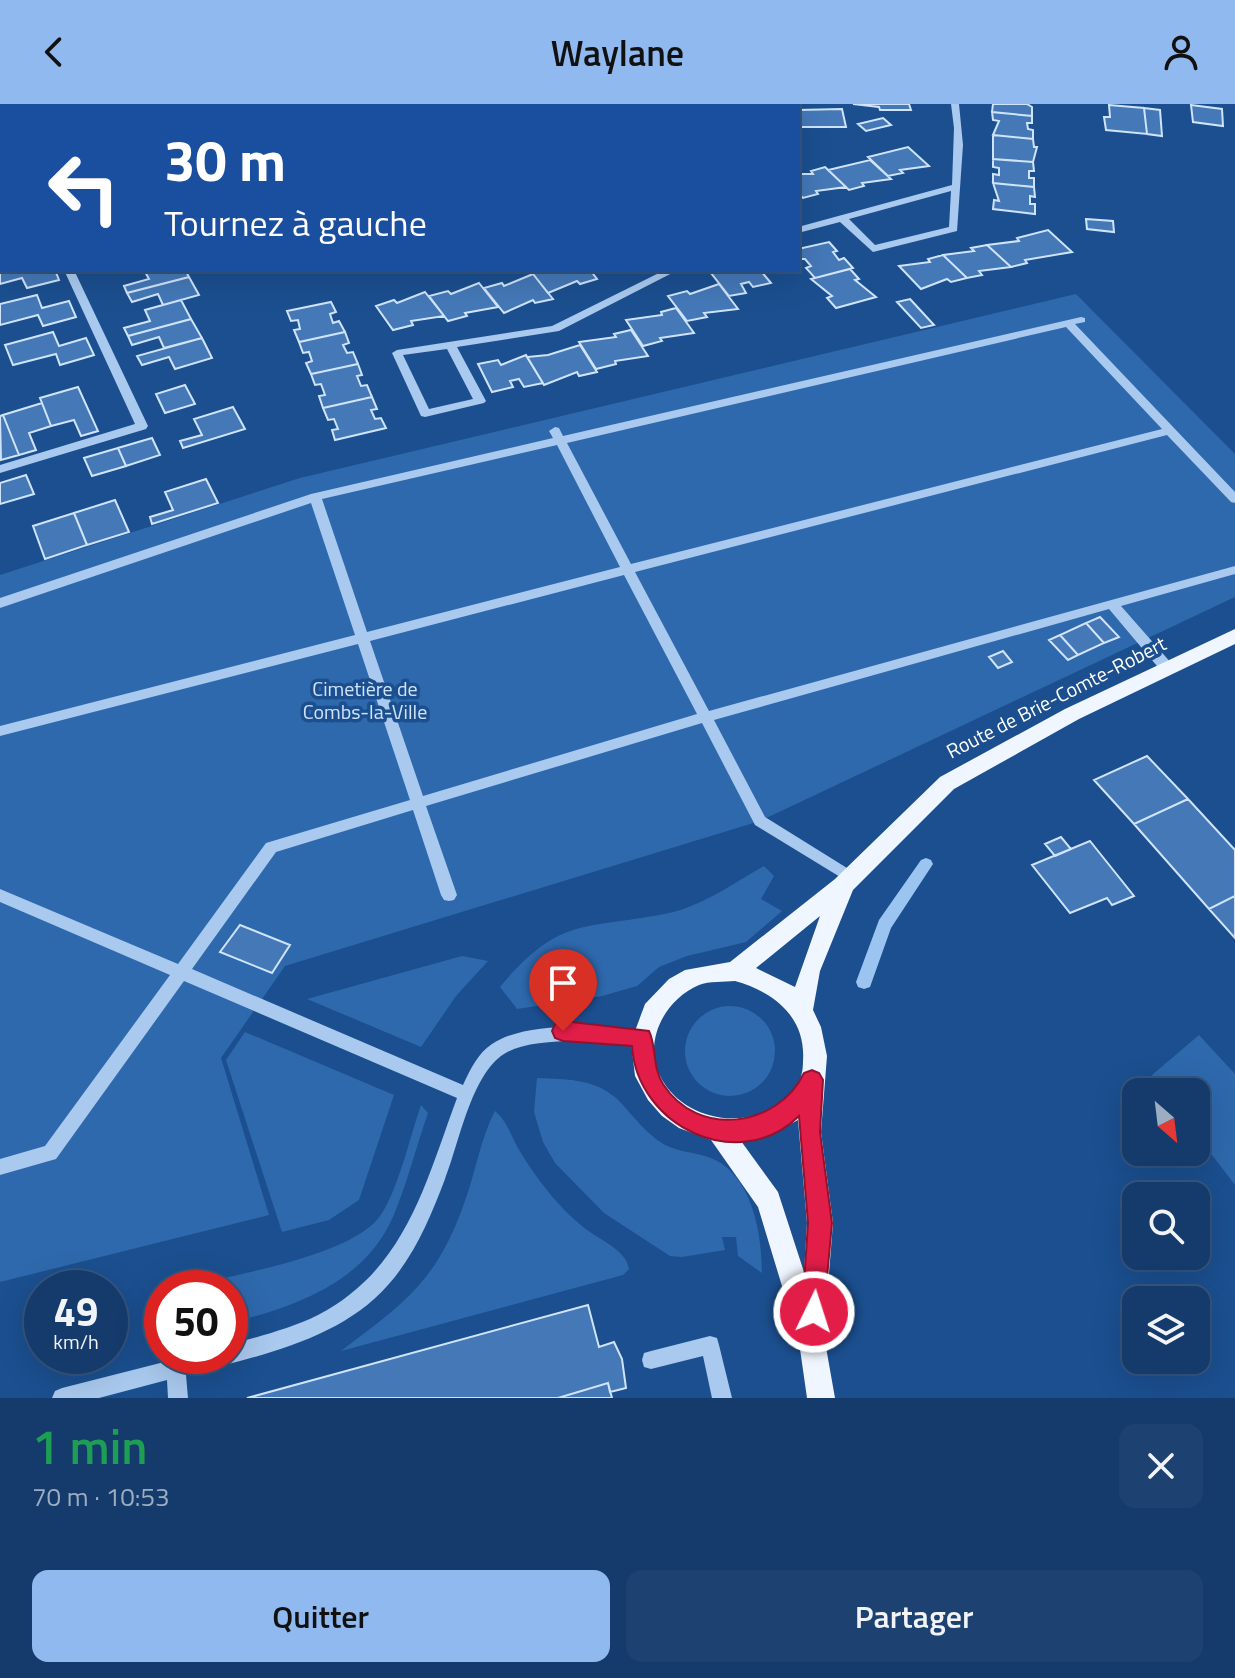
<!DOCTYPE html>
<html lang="fr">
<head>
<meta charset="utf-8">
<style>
	:root { --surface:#143b6b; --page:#1d4271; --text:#f1f3f6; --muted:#9dadc1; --line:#33557e; --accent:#90b9f0 }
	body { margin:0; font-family:"Titillium Web",sans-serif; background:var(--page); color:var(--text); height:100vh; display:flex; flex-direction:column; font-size:30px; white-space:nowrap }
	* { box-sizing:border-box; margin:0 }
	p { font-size:26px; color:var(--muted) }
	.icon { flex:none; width:44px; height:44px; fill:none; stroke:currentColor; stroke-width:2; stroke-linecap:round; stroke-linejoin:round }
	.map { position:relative; height:1294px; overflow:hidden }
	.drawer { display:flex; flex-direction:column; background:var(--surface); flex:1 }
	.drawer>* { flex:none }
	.guide { position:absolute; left:0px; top:0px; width:800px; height:168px; box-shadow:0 8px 32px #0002,0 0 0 2px var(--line); background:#1a4fa0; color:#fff; overflow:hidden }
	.needle { width:52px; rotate:152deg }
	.buttons { position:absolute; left:1122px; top:974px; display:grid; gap:16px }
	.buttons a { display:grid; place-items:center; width:88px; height:88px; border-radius:16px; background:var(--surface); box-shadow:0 8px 32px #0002,0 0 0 2px var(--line); font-size:40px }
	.speed { position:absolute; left:24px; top:1166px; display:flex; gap:16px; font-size:40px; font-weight:700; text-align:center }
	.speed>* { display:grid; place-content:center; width:104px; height:104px; border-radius:50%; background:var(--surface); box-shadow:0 8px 32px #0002,0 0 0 2px var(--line); line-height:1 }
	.speed small { font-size:20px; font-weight:400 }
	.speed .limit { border:12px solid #d22; background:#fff; color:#111 }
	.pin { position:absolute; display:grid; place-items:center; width:68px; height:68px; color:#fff; margin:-82px -34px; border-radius:50% 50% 50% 0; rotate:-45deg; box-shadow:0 0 8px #0007 }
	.pin .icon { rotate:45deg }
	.me { position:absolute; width:88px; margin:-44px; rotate:4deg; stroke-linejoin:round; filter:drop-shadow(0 0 6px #0008) }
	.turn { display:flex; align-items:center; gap:28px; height:168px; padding:0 32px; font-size:36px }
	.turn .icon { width:104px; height:104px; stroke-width:2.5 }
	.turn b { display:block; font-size:56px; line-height:68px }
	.round { display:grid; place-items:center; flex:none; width:84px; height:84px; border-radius:16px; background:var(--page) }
	.overview { display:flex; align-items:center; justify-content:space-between; height:136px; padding:0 32px }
	h1 { font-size:48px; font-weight:600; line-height:60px; color:#1e9e55 }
	.action { display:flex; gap:16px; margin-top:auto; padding:16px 32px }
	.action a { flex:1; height:92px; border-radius:16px; background:var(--accent); color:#111; font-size:32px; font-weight:600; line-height:92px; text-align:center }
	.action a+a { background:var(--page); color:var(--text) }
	header { display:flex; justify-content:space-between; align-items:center; height:104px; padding:0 32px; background:var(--accent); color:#111; font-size:36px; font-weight:600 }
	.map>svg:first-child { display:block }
	.green { fill:#2e69ad }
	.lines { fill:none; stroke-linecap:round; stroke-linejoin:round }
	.stream { fill:#9cc4f0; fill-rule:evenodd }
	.building { fill:#4478b7; stroke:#cfe3fa; stroke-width:2 }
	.minor { fill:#a9c9ee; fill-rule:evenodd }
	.major { fill:#f0f6ff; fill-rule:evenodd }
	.route { fill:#e11d48; stroke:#92132f; stroke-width:2 }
	.labels { text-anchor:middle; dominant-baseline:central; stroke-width:7; stroke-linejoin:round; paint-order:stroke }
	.park-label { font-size:20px; fill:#cfe3fa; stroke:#1b4f8f }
	.street-label { font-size:20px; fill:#fff; stroke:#1b4f8f }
</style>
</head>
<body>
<header><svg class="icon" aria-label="back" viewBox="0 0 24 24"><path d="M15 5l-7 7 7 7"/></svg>Waylane<svg class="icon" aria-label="person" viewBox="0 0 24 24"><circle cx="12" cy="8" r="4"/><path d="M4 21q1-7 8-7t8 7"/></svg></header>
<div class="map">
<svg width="1235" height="1294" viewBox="0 0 1235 1294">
	<rect width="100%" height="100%" fill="#1b4f8f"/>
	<path class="green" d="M1076,190L1235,350V493L760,717L285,862L221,954L269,1111L0,1178V471L300,374Z
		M764,762L774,772L761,795L782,807L746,838L687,852L659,863L637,882L602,892L517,905L500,883C561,810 587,826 669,809C702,802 734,779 764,762Z
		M462,852L488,857L456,892L421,943L307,895Z
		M685 947a45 45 0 1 1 90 0a45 45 0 1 1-90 0Z
		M245,928L394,991L359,1096L329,1116L282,1128L226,956Z
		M1199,931L1235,970V1081L1196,1030V988H1165L1152,971Z
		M537,974C568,975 600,975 622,1000C633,1012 643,1025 656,1035C672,1048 690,1047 708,1053C752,1068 762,1130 762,1169L738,1152L736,1133H722L725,1146L682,1153L670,1152L604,1109L555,1059L543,1038L534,1008Z
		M421,1001L428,1009C416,1043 407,1080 393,1113C364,1179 294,1203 230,1219V1184H180C231,1171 342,1154 377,1116C397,1092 410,1032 421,1001Z
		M495,1007C509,1019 511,1034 521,1049C538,1077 563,1109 590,1128C603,1137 627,1148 629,1165L623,1171L341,1247C407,1197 438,1176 466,1094C476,1066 481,1033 495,1007Z"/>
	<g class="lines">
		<path class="stream" d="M926,754L931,756L933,760L891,824L870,883L864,885L858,883L856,878L879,816L921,756Z"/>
	</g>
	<path class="building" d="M124,0H228V2Z
		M294,0H402L294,2Z
		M853,0H909L911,6H880L879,3Z
		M993,0H1027L1032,3V12L992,8Z
		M1109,1L1144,4L1147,30L1106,26L1104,13H1110Z
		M1191,1L1222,5L1223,22L1193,18Z
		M1144,4L1160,6L1162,32L1147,30Z
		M842,5L846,23H798V6Z
		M992,8L1032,12V19H1027L1028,25L1033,26V35L993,31L999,17L993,16Z
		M883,14L891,21L866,27L858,20Z
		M993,31L1033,35L1034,43H1037L1033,58L993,55Z
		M908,43L929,62L900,66L903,69L888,72L868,53Z
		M993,55L1033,58L1034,67H1029V74H1034V83L993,79V70L999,71V64L993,63Z
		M870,56L891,75L862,79L864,82L849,86L828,66Z
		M825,63L846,83L816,87L818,90L803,94L798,89V70H813L811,67Z
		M993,79L1034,83L1035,93L1030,92V100H1035V110L993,105L994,96L999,97Z
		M1086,115L1113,117L1114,128L1087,125Z
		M1048,126L1072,148L1025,156L1027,159L1011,163L987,141L1019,137L1017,134Z
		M829,138L837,147L833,148L839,156L844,154L853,164L815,174L806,164L811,162L805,155H798V145Z
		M987,141L1011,163L979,167L982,171L967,174L943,151L974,147L971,144Z
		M943,151L967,174L951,178L947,175L921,185L899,162L930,158L928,155Z
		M0,160L2,166H55L59,176L27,184L22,174L0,180Z
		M850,165L859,175L855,176L876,193L836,204L827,194L832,192L811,175Z
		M144,166H185L189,173L127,189L124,182L149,175Z
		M530,166H590L597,175L580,180L577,177L548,189Z
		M722,166H760L771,179L753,183L749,178L741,180L746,189L729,192L711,169Z
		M533,170L553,195L535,199L533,196L504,209L484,184L502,179L504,182Z
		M189,173L199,191L163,201L158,190L132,198L127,189Z
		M479,179L498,203L465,209L467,212L448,217L429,192L448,187L451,190Z
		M719,180L738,205L704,209L707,213L687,217L668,192L687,187L690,190Z
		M425,188L444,212L411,217L413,221L393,226L376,202L394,196L397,199Z
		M37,191L42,204L69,197L76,213L43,222L38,211L0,221V200Z
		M910,195L934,221L921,224L897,198Z
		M181,196L191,215L128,232L124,224L150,217L145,206Z
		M331,198L336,208L330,210L333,219L339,217L345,228L299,238L294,226L300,225L298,216L291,217L287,207Z
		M676,204L694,229L660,234L662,237L643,242L626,216L662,211L661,208Z
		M191,215L202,234L164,244L159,233L132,241L128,232Z
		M631,226L648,252L615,257L616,260L596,265L579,238L616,233L614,230Z
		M53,228L59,242L86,234L94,251L60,261L56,250L13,261L5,241Z
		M345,228L349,239L343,241L347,249L353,248L358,260L311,270L306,259L312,257L309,248L303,249L299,238Z
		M202,234L212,254L175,265L169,253L142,261L137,252Z
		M580,241L597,268L579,272L577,268L544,281L527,253L548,251Z
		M526,251L543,279L524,283L519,275L510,277L513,283L492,288L478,260L498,256L501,261Z
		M358,260L362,271L357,272L361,282L367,281L372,293L323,304L319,292L325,291L321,280L315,281L311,270Z
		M185,281L195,300L165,309L156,290Z
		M78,283L98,327L81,332L74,316L51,322L40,294Z
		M372,293L377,305L371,306L375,315L381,314L386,324L335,336L332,326L338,325L334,315L328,316L323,304Z
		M42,299L51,322L29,329L36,346L19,351L3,311Z
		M233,303L245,325L183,344L180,337L202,331L194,315Z
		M3,311L19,351L1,356L0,312Z
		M152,334L160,351L126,362L118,344Z
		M118,344L126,362L92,372L84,354Z
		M26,371L34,390L0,400V379Z
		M206,375L218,399L152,420L150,413L173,406L165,388Z
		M115,396L129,428L87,441L74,409Z
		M74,409L87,441L45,455L33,422Z
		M1100,513L1119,533L1104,539L1086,519Z
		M1086,519L1104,539L1078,551L1060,531Z
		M1060,531L1078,551L1068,556L1049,536Z
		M1003,547L1012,558L998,564L989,553Z
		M1147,652L1188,695L1134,720L1094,676Z
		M1188,695L1235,746V792L1209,805L1134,720Z
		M1061,733L1071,745L1055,752L1045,740Z
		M1090,737L1134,792L1112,801L1107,794L1070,809L1032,761Z
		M1235,792V834L1209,805Z
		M240,821L290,841L272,869L220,848Z
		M588,1201L599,1243L614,1238L622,1255L626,1284L610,1288L608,1279L558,1294H247Z
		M608,1279L612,1294H558Z"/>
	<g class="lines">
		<path class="minor" d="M633,0H641V1L633,2Z
			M951,0H959L963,41L957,127L873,148L840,118L798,129V123L952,81L954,24ZM951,87L949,123L875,141L849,115Z
			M2,10V16L0,17V11Z
			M2,75V81L0,82V76Z
			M64,166H74L148,322L146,325L0,369V361L135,320Z
			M665,166H678L559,227L457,243L486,297L484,299L425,313L421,312L392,249L397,246L552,222ZM447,245L473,295L429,305L403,251Z
			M1081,213L1085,214V218L1075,220L1235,388V399L1231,398L1167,331L635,468L709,607L1235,462V470L1121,502L1172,560L1174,564L1172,568H1162L1109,505L714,616L765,713L855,769L858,773L855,777L850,779L755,721L702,619L426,702L457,791L454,796L449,797L444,796L441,791L413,706L276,748L192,865L463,981C470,966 478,949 492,940C528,916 601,923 642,926L648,928L650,933L648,938L642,940C607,938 534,931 504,950C471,971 459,1040 445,1075C431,1112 415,1151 388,1181C339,1237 254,1253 186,1271L188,1294H168L167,1276L99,1294H52L55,1287L62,1284L176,1255L187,1252H230V1241C259,1232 290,1225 318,1211C406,1165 425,1080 457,994L184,877L56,1055L0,1071V1055L45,1042L170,871L0,798V785L178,860L266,739L410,696L358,540L0,632V622L355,531L311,399L0,504V494L311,390L553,334L549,327L555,323L559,324L563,332ZM1066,223L1162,325L631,460L567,339ZM557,341L620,463L367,528L322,395ZM624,471L697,610L423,692L370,537Z
			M710,1232L717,1234L719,1241L732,1294H712L703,1252L651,1265L644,1263L642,1256L644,1249L651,1247Z"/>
		<path class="major" d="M1235,525V540L1079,615L954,685L853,786L820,867L813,906L821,923L827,952L821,1028L833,1119L824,1232L835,1294H807L799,1238L758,1103L711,1036L679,1024L662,1012L648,996L635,972L631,938L645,900L669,875L685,866L730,858L835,775L940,673L1065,605ZM820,812L795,883L756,864ZM735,877C774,888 806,913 803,957C803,967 801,978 794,986C760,1029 685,1022 660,972C643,938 664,896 699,881C709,877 724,878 735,877ZM798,1016L807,1119L804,1168L778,1088L741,1037L770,1031Z"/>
	</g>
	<path class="route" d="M563,917L649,927C657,944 652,963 663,980C698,1035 778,1023 804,969L812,966L819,969L823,976L820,1028L832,1119L823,1217L814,1220L806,1217L802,1208L808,1119L799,1012C739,1071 637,1023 632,942L563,937L555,934L552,927L555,920Z"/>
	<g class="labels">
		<g class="park-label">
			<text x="365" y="584">Cimetière de<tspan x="365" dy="23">Combs-la-Ville</tspan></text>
		</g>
		<g class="street-label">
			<text transform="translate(1056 593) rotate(-27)">Route de Brie-Comte-Robert</text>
		</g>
	</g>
</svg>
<div class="buttons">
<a><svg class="needle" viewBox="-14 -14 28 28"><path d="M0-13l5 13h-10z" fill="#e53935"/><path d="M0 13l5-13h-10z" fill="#9dadc1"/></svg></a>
<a><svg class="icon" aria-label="search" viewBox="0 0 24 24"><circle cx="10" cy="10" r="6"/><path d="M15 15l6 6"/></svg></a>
<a><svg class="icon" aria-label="layers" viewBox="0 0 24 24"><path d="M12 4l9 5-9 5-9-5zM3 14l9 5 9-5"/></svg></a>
</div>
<div class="speed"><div>49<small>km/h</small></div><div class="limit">50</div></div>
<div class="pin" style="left:563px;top:927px;background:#d93025"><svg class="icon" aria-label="arrive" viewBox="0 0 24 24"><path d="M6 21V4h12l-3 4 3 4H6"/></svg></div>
<svg class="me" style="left:814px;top:1208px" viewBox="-20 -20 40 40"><circle r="17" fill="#e11d48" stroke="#fff" stroke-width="3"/><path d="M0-11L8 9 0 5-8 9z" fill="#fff"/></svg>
<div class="guide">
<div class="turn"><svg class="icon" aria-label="left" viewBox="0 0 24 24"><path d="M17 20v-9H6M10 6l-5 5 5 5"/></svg><div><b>30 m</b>Tournez à gauche</div></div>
</div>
</div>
<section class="drawer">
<div class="overview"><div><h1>1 min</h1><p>70 m · 10:53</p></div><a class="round"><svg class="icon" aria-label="close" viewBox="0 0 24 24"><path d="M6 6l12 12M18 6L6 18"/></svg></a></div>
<div class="action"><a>Quitter</a><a>Partager</a></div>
</section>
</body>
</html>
